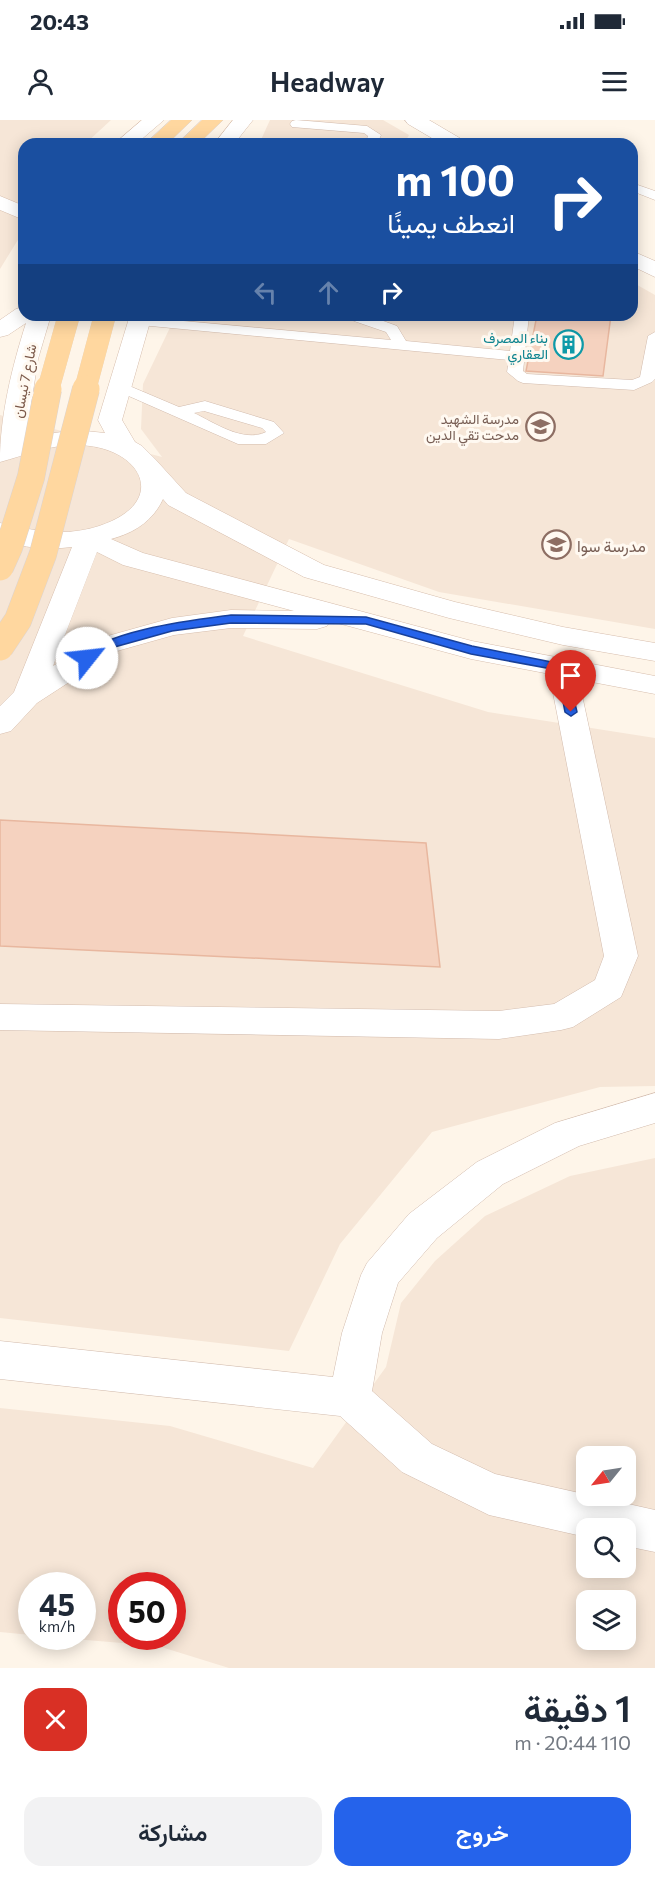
<!DOCTYPE html>
<html lang="ar">
<head>
<meta charset="utf-8">
<style>
	:root { --surface:#fff; --page:#f2f2f3; --text:#1f2937; --muted:#747a83; --accent:#2563eb }
	body { margin:0; font-family:Commissioner,Vazirmatn,sans-serif; background:var(--page); color:var(--text); direction:rtl; height:100vh; display:flex; flex-direction:column; font-size:22px; white-space:nowrap }
	* { box-sizing:border-box; margin:0 }
	p { font-size:20px; color:var(--muted) }
	.icon { flex:none; width:33px; height:33px; fill:none; stroke:currentColor; stroke-width:2; stroke-linecap:round; stroke-linejoin:round }
	.map { position:relative; height:1548px; overflow:hidden; direction:ltr }
	.sheet { display:flex; flex-direction:column; background:var(--surface); flex:1 }
	.sheet>* { flex:none }
	.banner { position:absolute; left:18px; top:18px; width:620px; height:183px; border-radius:18px; box-shadow:0 3px 15px #0003; direction:rtl; background:#1a4fa0; color:#fff; overflow:hidden }
	.needle { width:39px; rotate:240deg }
	.fabs { position:absolute; left:576px; top:1326px; display:grid; gap:12px }
	.fabs a { display:grid; place-items:center; width:60px; height:60px; border-radius:12px; background:var(--surface); box-shadow:0 3px 15px #0003; font-size:30px }
	.speed { position:absolute; left:18px; top:1452px; display:flex; gap:12px; font-size:30px; font-weight:700; text-align:center }
	.speed>* { display:grid; place-content:center; width:78px; height:78px; border-radius:50%; background:var(--surface); box-shadow:0 3px 15px #0003; line-height:1 }
	.speed small { font-size:15px; font-weight:400 }
	.speed .limit { border:9px solid #d22; background:#fff; color:#111 }
	.pin { position:absolute; display:grid; place-items:center; width:51px; height:51px; color:#fff; margin:-62px -26px; border-radius:50% 50% 50% 0; rotate:-45deg; box-shadow:0 0 6px #0007 }
	.pin .icon { rotate:45deg }
	.me { position:absolute; width:66px; margin:-33px; rotate:61deg; stroke-linejoin:round; filter:drop-shadow(0 0 4px #0008) }
	.turn { display:flex; align-items:center; gap:21px; height:126px; padding:0 24px; font-size:27px }
	.turn .icon { width:78px; height:78px; stroke-width:2.5 }
	.turn b { display:block; font-size:42px; line-height:51px }
	.lanes { display:flex; align-items:center; height:57px; padding:0 24px; background:#0003; justify-content:center; gap:30px; direction:ltr }
	.lanes .off { opacity:.35 }
	.round { display:grid; place-items:center; flex:none; width:63px; height:63px; border-radius:18px; background:var(--page) }
	.headline { display:flex; align-items:center; justify-content:space-between; height:102px; padding:0 24px }
	h1 { font-size:36px; font-weight:600; line-height:45px }
	.cta { display:flex; gap:12px; margin-top:auto; padding:12px 24px }
	.cta a { flex:1; height:69px; border-radius:18px; background:var(--accent); color:#fff; font-size:24px; font-weight:600; line-height:69px; text-align:center }
	.cta a+a { background:var(--page); color:var(--text) }
	.status { display:flex; justify-content:space-between; align-items:center; height:42px; padding:0 30px; background:var(--surface); direction:ltr }
	.status svg { height:16px; fill:currentColor }
	header { display:flex; justify-content:space-between; align-items:center; height:78px; padding:0 24px; background:var(--surface); font-size:27px; font-weight:600 }
	.map>svg:first-child { display:block }
	.residential { fill:#f6e6d7; fill-rule:evenodd }
	.building { fill:#f5d2bf; stroke:#e8b79f; stroke-width:1.5 }
	.lines { fill:none; stroke-linecap:round; stroke-linejoin:round }
	.lane-casing { stroke:#d2bbad; stroke-width:1 }
	.street-casing { stroke:#d2bbad; stroke-width:1 }
	.secondary-casing { stroke:#d7bead; stroke-width:1 }
	.primary-casing { stroke:#ddd4d0; stroke-width:1 }
	.lane { fill:#fff; fill-rule:evenodd }
	.street { fill:#fff; fill-rule:evenodd }
	.secondary { fill:#fff; fill-rule:evenodd }
	.primary { fill:#ffd79f; fill-rule:evenodd }
	.primary-bridge-far1-casing { stroke:#ddd4d0; stroke-width:22; stroke-linecap:butt }
	.primary-bridge-casing { stroke:#ddd4d0; stroke-width:28; stroke-linecap:butt }
	.primary-bridge-far1 { stroke:#ffd79f; stroke-width:22 }
	.primary-bridge { stroke:#ffd79f; stroke-width:27 }
	.route { fill:#2563eb; stroke:#184099; stroke-width:1.5 }
	.labels { text-anchor:middle; dominant-baseline:central; stroke-width:6; stroke-linejoin:round; paint-order:stroke }
	.far-culture-label { font-size:14px; fill:#0d838f; stroke:#fff9f1; text-anchor:end }
	.far-street-label { font-size:14px; fill:#7b594a; stroke:#fff9f1 }
	.far-education-label { font-size:14px; fill:#785e54; stroke:#fff9f1; text-anchor:end }
	.education-label { font-size:16px; fill:#785e54; stroke:#fff9f1; text-anchor:start }
</style>
</head>
<body>
<div class="status"><b>20:43</b><svg viewBox="0 0 49 12"><path d="M0 12V9h3v3zM5 12V6h3v6zM10 12V3h3v9zM15 12V0h3v12zM26 1h20v11H26zM47 4h2v5h-2z"/></svg></div>
<header><svg class="icon" aria-label="menu" viewBox="0 0 24 24"><path d="M4 6h16M4 12h16M4 18h16"/></svg>Headway<svg class="icon" aria-label="person" viewBox="0 0 24 24"><circle cx="12" cy="8" r="4"/><path d="M4 21q1-7 8-7t8 7"/></svg></header>
<div class="map">
<svg width="655" height="1548" viewBox="0 0 655 1548">
	<rect width="100%" height="100%" fill="#fef5e9"/>
	<path class="residential" d="M0,0H111L85,24H24V110L0,149Z
		M270,0H383L409,15L404,24H259Z
		M632,162L655,175V509L439,472L289,419L243,516L488,592L655,618V966L600,967L432,1012L340,1124L289,1231L0,1198V295L162,337L141,309L143,264L176,195H632Z
		M655,1038V1548H229L158,1526L50,1517L82,1516V1466H32L31,1515L0,1512V1288L170,1306L313,1348L386,1247L401,1183L435,1141L485,1096L570,1056ZM586,1336H626V1376H586ZM586,1408H626V1448H586ZM122,1466H172V1516H122ZM586,1480H626V1520H586Z"/>
	<path class="building" d="M537,195H611L603,256L526,251Z
		M0,700L426,723L440,847L0,826Z"/>
	<g class="lines">
		<defs>
			<path id="lane" d="M296,0L367,6L381,15L377,24H365L368,16L364,13L292,7L290,4L292,1Z
				M632,63L655,71V80L632,71Z
				M353,195H367L397,206L406,221L510,231L515,195H529L523,251L527,254L632,260L640,257L648,216L655,212V259L652,262L634,270L523,263L518,261L507,252L509,240L140,205L133,201L140,197L391,220L386,212L354,201Z
				M120,262L179,287L205,281L274,302L284,313L266,324H238L115,270L112,267L115,264ZM204,291L262,308L266,312C243,323 215,303 194,293Z"/>
			<path id="street" d="M405,0H429L463,20L466,24H442L408,4Z
				M632,131L655,141V157L632,146Z
				M562,538L572,541L576,547L638,836L621,877L573,907L561,910L499,919L0,910V884L499,891L554,884L595,860L604,836L548,547L552,541Z
				M655,973V1003L579,1026L503,1064L437,1118L398,1163L382,1213L372,1271L432,1324L495,1354L655,1390V1432L626,1426V1408H586V1417L489,1395L402,1352L340,1296L0,1259V1221L333,1257L342,1213L361,1155L367,1143L409,1094L477,1042L555,1003Z"/>
			<path id="secondary" d="M142,0H164L136,24H114Z
				M233,0H253L234,24H214Z
				M0,76L24,86V100L0,90Z
				M24,187V195H51L38,239L26,317L76,310L105,313L98,300L130,195H152L122,300L135,322L142,326L155,339L186,373L324,445L455,482L563,507L655,523V541L563,525L449,498L304,457L168,385L163,379C153,401 134,413 111,419L143,433L472,521L655,556V574L471,539L330,501L327,506L317,509L231,508L174,515L117,531L37,583L11,611L0,614V586L14,572L72,427C48,430 23,428 0,420V403C33,411 66,417 99,406C172,382 141,325 76,325C48,325 26,335 0,342C0,295 12,247 26,203L8,215L0,217V200L16,189ZM97,432L123,445L294,491L231,490L172,498L97,519L53,546Z"/>
			<path id="primary" d="M171,0H192L167,24H145Z
				M202,0H223L198,24H177Z"/>
		</defs>
		<use href="#lane" class="lane-casing"/>
		<use href="#street" class="street-casing"/>
		<use href="#secondary" class="secondary-casing"/>
		<use href="#primary" class="primary-casing"/>
		<use href="#lane" class="lane"/>
		<use href="#street" class="street"/>
		<use href="#secondary" class="secondary"/>
		<use href="#primary" class="primary"/>
		<defs>
			<path id="primary-bridge-far1" d="M48,270L69,195
				M85,270L105,195"/>
			<path id="primary-bridge" d="M0,447L9,427L31,357L48,269
				M0,527L18,500L43,434L86,269"/>
		</defs>
		<use href="#primary-bridge-far1" class="primary-bridge-far1-casing"/>
		<use href="#primary-bridge" class="primary-bridge-casing"/>
		<use href="#primary-bridge-far1" class="primary-bridge-far1"/>
		<use href="#primary-bridge" class="primary-bridge"/>
	</g>
	<path class="route" d="M231,495L366,497L472,526L566,545L577,592L571,596L565,592L557,550L471,534L366,504L231,503L172,511L111,528L91,540H83L81,538C105,510 194,500 231,495Z"/>
	<defs>
		<symbol id="building-ring" viewBox="-11 -11 22 22"><circle r="9.5" fill="#fff9f1" stroke="#0f9aa8" stroke-width="1.5"/><path d="M-4-6H4V6H1V3H-1V6H-4ZM-2.5-4.3h1.7v1.8h-1.7ZM.8-4.3h1.7v1.8H.8ZM-2.5-1h1.7V.8h-1.7ZM.8-1h1.7V.8H.8Z" fill="#0f9aa8"/></symbol>
		<symbol id="school-ring" viewBox="-11 -11 22 22"><circle r="9.5" fill="#fff9f1" stroke="#8d6e63" stroke-width="1.5"/><path d="M0-5L7-2L0 1L-7-2ZM-4 1L0 2.5L4 1V4Q0 6-4 4Z" fill="#8d6e63"/></symbol>
	</defs>
	<g fill-rule="evenodd">
		<use href="#building-ring" x="552" y="208" width="33" height="33"/>
		<use href="#school-ring" x="524" y="290" width="33" height="33"/>
		<use href="#school-ring" x="540" y="408" width="33" height="33"/>
	</g>
	<g class="labels">
		<g class="far-culture-label">
			<text x="548" y="217">بناء المصرف<tspan x="548" dy="16">العقاري</tspan></text>
		</g>
		<g class="far-street-label">
			<text transform="translate(24 261) rotate(-79)">شارع 7 نيسان</text>
		</g>
		<g class="far-education-label">
			<text x="519" y="298">مدرسة الشهيد<tspan x="519" dy="16">مدحت تقي الدين</tspan></text>
		</g>
		<g class="education-label">
			<text x="577" y="425">مدرسة سوا</text>
		</g>
	</g>
</svg>
<div class="fabs">
<a><svg class="needle" viewBox="-14 -14 28 28"><path d="M0-13l5 13h-10z" fill="#e53935"/><path d="M0 13l5-13h-10z" fill="#747a83"/></svg></a>
<a><svg class="icon" aria-label="search" viewBox="0 0 24 24"><circle cx="10" cy="10" r="6"/><path d="M15 15l6 6"/></svg></a>
<a><svg class="icon" aria-label="layers" viewBox="0 0 24 24"><path d="M12 4l9 5-9 5-9-5zM3 14l9 5 9-5"/></svg></a>
</div>
<div class="speed"><div>45<small>km/h</small></div><div class="limit">50</div></div>
<div class="pin" style="left:571px;top:592px;background:#d93025"><svg class="icon" aria-label="arrive" viewBox="0 0 24 24"><path d="M6 21V4h12l-3 4 3 4H6"/></svg></div>
<svg class="me" style="left:87px;top:538px" viewBox="-20 -20 40 40"><circle r="19" fill="#fff"/><path d="M0-13L10 11 0 6-10 11z" fill="#2563eb"/></svg>
<div class="banner">
<div class="turn"><svg class="icon" aria-label="right" viewBox="0 0 24 24"><path d="M7 20v-9h11M14 6l5 5-5 5"/></svg><div><b>100 m</b>انعطف يمينًا</div></div>
<div class="lanes"><svg class="icon off" aria-label="left" viewBox="0 0 24 24"><path d="M17 20v-9H6M10 6l-5 5 5 5"/></svg><svg class="icon off" aria-label="ahead" viewBox="0 0 24 24"><path d="M12 20V5M6 11l6-6 6 6"/></svg><svg class="icon" aria-label="right" viewBox="0 0 24 24"><path d="M7 20v-9h11M14 6l5 5-5 5"/></svg></div>
</div>
</div>
<section class="sheet">
<div class="headline"><div><h1>1 دقيقة</h1><p>110 m · 20:44</p></div><a class="round" style="background:#d93025;color:#fff"><svg class="icon" aria-label="close" viewBox="0 0 24 24"><path d="M6 6l12 12M18 6L6 18"/></svg></a></div>
<div class="cta"><a>خروج</a><a>مشاركة</a></div>
</section>
</body>
</html>
